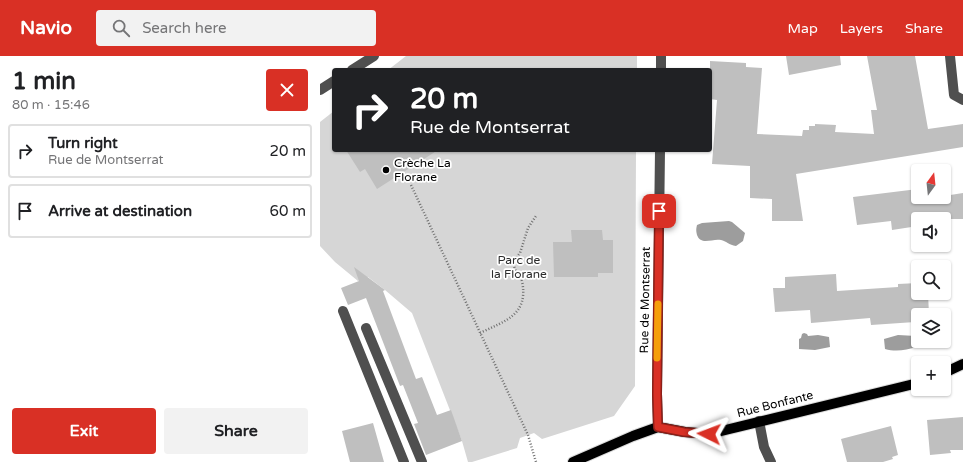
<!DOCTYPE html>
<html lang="en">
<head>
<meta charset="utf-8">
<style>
	:root { --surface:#fff; --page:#f2f2f2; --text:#202124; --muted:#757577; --line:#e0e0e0; --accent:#d93025 }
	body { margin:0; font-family:"Varela Round",sans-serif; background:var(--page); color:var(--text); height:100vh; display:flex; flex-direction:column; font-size:15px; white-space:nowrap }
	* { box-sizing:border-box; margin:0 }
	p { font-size:13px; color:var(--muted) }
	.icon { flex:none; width:22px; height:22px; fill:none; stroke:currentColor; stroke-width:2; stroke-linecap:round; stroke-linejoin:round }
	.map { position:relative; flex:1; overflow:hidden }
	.sheet { display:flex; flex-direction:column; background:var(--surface); width:320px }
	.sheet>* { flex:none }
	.banner { position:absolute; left:12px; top:12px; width:380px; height:84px; border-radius:4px; box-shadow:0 1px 3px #0004; background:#202124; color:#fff; overflow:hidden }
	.needle { width:26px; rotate:15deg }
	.fabs { position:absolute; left:591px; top:108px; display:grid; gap:8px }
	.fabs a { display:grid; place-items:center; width:40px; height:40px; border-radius:4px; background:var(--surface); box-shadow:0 1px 3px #0004; font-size:20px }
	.pin { position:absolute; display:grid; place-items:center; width:34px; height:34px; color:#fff; margin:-17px; border-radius:8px; box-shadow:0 2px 6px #0006 }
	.me { position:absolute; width:44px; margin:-22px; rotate:273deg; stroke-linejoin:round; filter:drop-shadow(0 0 3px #0008) }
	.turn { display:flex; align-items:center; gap:14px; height:84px; padding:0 12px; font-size:18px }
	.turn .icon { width:52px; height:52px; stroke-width:2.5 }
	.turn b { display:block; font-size:28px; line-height:34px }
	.round { display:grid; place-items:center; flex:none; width:42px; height:42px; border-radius:4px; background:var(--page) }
	.summary { display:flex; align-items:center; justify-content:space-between; height:68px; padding:0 12px }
	h1 { font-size:24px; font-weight:700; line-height:30px }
	.primary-button { display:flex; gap:8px; margin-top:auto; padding:8px 12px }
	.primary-button a { flex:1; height:46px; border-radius:4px; background:var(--accent); color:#fff; font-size:16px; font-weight:700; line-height:46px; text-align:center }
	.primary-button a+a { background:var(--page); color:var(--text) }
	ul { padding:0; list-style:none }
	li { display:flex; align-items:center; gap:12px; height:54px; margin:0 8px 6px; padding:0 4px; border:2px solid var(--line); border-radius:4px }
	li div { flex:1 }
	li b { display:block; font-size:15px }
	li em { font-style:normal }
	header { display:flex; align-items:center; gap:24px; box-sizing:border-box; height:56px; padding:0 20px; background:var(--accent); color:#fff }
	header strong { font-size:19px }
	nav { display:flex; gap:22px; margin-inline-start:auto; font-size:14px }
	.search { width:280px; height:36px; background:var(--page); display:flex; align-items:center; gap:10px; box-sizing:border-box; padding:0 14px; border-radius:4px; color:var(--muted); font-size:15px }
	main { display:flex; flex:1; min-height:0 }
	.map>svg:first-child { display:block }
	.green { fill:#d6d6d6 }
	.water { fill:#9d9d9d }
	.building { fill:#bfbfbf }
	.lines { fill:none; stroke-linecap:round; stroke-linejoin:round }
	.major-casing { stroke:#dbdbdb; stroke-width:12 }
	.path { stroke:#717171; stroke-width:2.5; stroke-dasharray:1 2; stroke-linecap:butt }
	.minor { stroke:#4f4f4f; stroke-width:10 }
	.major { stroke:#000; stroke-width:10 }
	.route-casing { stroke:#8d1f18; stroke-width:10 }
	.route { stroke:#d93025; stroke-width:7 }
	.slow { stroke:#f59e0b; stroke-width:7 }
	.poi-dot { fill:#000; stroke:#fff; stroke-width:1.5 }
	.labels { text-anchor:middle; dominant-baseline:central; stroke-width:3.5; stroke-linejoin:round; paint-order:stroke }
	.poi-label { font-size:12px; fill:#000; stroke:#fff; text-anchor:start }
	.park-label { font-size:12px; fill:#2d2d2d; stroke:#fff }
	.street-label { font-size:12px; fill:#000; stroke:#fff }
</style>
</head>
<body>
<header>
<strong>Navio</strong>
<div class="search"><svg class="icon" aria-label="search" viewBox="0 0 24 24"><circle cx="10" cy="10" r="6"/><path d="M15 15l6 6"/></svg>Search here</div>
<nav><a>Map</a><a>Layers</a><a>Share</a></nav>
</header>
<main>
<section class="sheet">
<div class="summary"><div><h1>1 min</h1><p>80 m · 15:46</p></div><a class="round" style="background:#d93025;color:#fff"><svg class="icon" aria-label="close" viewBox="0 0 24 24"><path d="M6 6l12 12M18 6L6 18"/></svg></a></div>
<ul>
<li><svg class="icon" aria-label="right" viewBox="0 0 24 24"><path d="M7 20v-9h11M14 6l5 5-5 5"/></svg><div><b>Turn right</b><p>Rue de Montserrat</p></div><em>20 m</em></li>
<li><svg class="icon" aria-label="arrive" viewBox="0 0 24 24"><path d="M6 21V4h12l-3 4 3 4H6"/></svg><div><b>Arrive at destination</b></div><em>60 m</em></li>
</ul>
<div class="primary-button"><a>Exit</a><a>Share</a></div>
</section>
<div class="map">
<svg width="643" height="406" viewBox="0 0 643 406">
	<rect width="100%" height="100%" fill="#fff"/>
	<path class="green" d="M86,0H317V14H68Z
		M14,55V94H316L315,330L294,360L222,383L214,377L200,382L197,392L152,406H148L142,385L92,257L65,234L48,221L38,225L15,206L0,190V66Z"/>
	<path class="water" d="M409,165L412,166L425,177L423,185L416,190C409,189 406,185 401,184C393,182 381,190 377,179C376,175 376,173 377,169L382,167Z
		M484,277L487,278L488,280L498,279L509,281L510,291L495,294L479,293V283L481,282L482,278Z
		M578,279L596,280V282L598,283L599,286L597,289V291C586,294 576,296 565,293L564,283Z"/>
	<path class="building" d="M466,0H520L521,9L469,19Z
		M547,0H595L608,73L643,68V91L476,118L483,165H452V143L430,142V110L392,108L397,44L390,43V5L426,7V11L442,12L437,78L482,80L483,74H489V70H495V68L516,69L515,76L554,78L551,54H557Z
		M26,94H118L57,133L45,113L40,116Z
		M598,133V144L615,141H624V140L643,137V163H598V170L572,174L571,165L537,169L533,141Z
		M251,174H282L283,184H293V217H278V221H234L233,186H252Z
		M34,211L65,234L63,235L96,323L102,321L117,359L131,354L142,385L106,399L94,368L98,367L83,329L80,330L46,242L28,249L21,232L39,225Z
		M516,218L517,235L578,231V228L598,227V237H608L609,259H598V263H594L595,266L551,269L550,262L491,267L490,254L455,256L453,232H465V221Z
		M643,361V394H630L631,397L610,399L607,364Z
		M53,367L64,406H30L22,375Z
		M571,370L578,399L572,401L573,403L563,406H527L521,383Z"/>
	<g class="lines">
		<defs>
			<path id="major" d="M624,317L643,308
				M253,406L313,380L338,371L365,376L389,378L598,327"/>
		</defs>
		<use href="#major" class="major-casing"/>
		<path class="path" d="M91,129L208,379L216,406
			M160,277C185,265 209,259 202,225C201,221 198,218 196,215C194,212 194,208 193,205L200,197L208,172L216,160"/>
		<path class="minor" d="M630,0L634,39L643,44
			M32,14L54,0
			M341,14V0
			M0,34L14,25
			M23,255L84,406
			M46,272L102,406
			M439,365L444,391L451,406
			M338,371L337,338L340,94"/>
		<use href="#major" class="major"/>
	</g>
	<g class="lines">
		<defs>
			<path id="route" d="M339,155L337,338L338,371L364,376L389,378"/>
		</defs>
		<use href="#route" class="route-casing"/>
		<use href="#route" class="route"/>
		<path class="slow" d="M337,302L338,248"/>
	</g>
	<circle class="poi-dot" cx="66" cy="114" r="4"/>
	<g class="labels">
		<g class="poi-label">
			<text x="74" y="107">Crèche La<tspan x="74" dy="14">Florane</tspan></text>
		</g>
		<g class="park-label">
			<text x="199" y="204">Parc de<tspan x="199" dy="14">la Florane</tspan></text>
		</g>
		<g class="street-label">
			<text transform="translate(325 244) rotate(-89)">Rue de Montserrat</text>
			<text transform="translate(455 348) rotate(-14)">Rue Bonfante</text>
		</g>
	</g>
</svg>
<div class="fabs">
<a><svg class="needle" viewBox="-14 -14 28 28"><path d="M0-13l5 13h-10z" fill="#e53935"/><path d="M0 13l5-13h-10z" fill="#757577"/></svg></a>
<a><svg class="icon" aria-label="sound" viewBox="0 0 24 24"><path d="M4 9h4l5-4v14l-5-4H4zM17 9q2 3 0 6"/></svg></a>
<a><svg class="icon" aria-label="search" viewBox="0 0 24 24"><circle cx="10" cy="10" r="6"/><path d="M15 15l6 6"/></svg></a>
<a><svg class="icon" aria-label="layers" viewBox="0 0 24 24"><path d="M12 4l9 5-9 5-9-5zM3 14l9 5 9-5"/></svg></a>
<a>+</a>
</div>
<div class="pin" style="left:339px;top:155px;background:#d93025"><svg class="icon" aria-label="arrive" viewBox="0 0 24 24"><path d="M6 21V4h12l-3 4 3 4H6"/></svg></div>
<svg class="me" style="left:389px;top:378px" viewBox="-20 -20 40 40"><path d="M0-17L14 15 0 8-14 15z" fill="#d93025" stroke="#fff" stroke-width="4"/></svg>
<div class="banner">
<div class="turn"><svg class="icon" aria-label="right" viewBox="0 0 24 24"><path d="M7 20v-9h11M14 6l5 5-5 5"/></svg><div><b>20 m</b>Rue de Montserrat</div></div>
</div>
</div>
</main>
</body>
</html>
